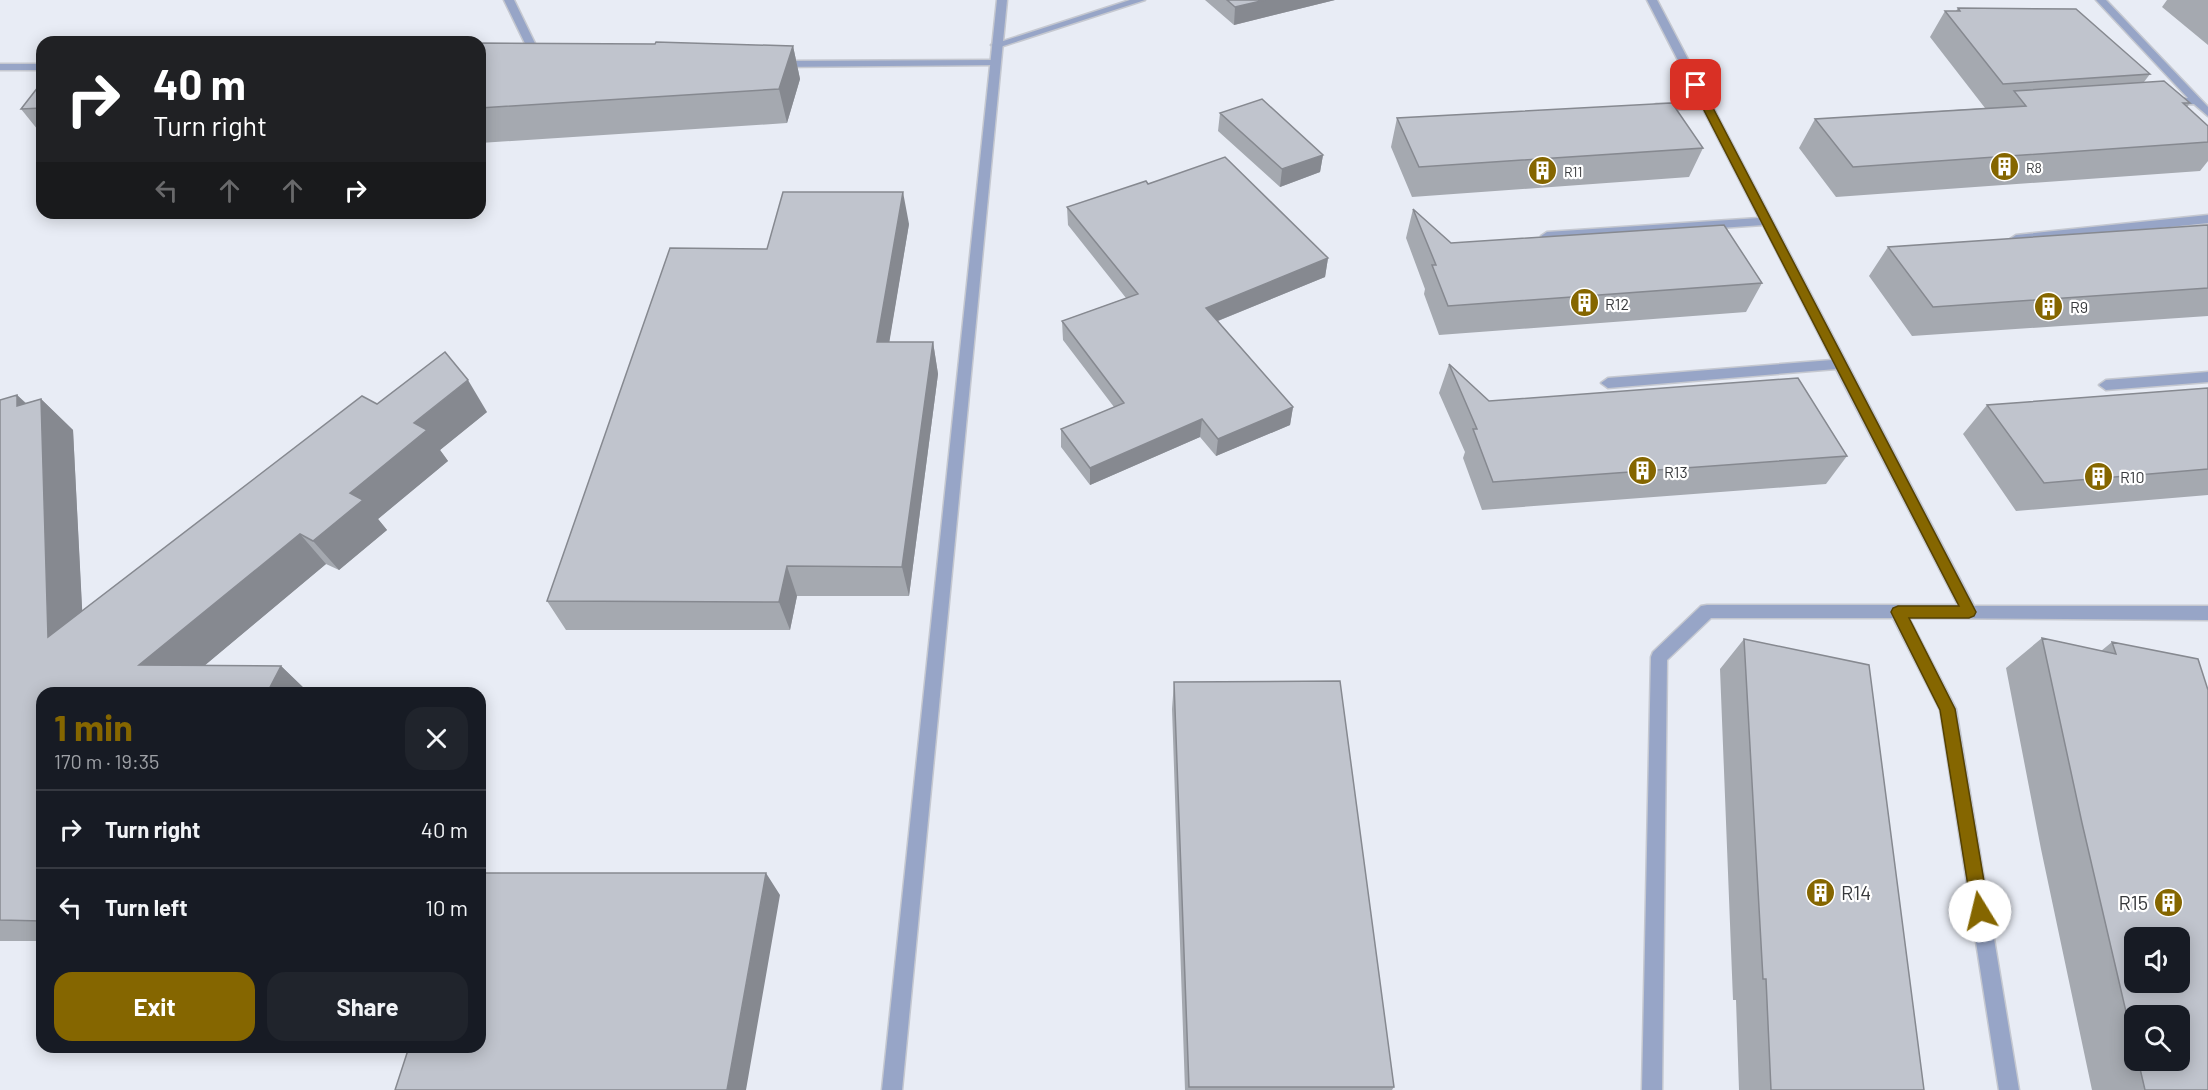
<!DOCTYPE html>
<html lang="en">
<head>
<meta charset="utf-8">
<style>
	:root { --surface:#171b24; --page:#20242c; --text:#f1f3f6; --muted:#9ea1a6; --line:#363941; --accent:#856600 }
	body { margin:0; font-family:Barlow,sans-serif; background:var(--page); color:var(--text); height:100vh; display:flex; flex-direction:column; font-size:22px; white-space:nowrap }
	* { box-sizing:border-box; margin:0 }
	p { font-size:20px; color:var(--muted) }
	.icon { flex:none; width:33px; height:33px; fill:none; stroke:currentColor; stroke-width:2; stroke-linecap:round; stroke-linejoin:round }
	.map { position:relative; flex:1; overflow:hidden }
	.side { position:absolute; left:36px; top:687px; width:450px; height:366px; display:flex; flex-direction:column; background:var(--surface); border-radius:18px; box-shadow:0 3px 15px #0003 }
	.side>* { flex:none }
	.banner { position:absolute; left:36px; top:36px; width:450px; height:183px; border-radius:18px; box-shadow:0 3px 15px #0003; background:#202124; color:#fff; overflow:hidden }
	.fabs { position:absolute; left:2124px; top:927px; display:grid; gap:12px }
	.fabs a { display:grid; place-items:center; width:66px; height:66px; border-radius:12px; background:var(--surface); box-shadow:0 3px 15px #0003; font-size:30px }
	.pin { position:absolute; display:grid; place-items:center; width:51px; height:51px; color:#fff; margin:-26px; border-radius:12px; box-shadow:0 3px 9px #0006 }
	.me { position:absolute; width:66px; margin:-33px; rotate:351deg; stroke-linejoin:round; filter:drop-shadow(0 0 4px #0008) }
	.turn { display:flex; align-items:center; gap:21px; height:126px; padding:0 18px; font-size:27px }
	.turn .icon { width:78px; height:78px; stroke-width:2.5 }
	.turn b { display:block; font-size:42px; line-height:51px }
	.lanes { display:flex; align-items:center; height:57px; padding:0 18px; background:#0003; justify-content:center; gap:30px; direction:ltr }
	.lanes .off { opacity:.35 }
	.round { display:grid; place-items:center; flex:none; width:63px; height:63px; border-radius:18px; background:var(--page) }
	.summary { display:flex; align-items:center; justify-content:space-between; height:102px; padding:0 18px }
	h1 { font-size:36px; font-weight:700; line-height:45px; color:var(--accent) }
	.cta { display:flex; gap:12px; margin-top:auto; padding:12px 18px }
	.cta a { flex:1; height:69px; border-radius:18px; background:var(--accent); color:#fff; font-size:24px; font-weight:700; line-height:69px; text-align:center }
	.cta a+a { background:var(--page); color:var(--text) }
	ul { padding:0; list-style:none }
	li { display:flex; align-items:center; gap:18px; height:78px; padding:0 18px; border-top:2px solid var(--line) }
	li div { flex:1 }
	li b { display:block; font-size:22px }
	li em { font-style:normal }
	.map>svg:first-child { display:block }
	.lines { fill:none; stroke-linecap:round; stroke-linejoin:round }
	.lane-casing { stroke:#c5c8d0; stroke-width:3 }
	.street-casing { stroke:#c5c8d0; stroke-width:3 }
	.lane { fill:#97a5c7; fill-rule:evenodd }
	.street { fill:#97a5c7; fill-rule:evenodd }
	.wall { fill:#a5a9b0; fill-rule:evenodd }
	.shaded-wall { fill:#868990 }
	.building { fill:#c0c4cd; stroke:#868990; stroke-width:1.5; fill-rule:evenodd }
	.route { fill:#856600; stroke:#564200; stroke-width:1.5 }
	.labels { text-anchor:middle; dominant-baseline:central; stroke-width:4.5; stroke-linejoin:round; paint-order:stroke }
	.far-poi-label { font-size:14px; fill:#37393c; stroke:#fff; text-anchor:start }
	.poi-label { font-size:16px; fill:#37393c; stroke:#fff; text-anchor:start }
	.near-poi-label { font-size:20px; fill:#37393c; stroke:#fff; text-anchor:start }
</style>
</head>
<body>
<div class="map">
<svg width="2208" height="1090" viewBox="0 0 2208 1090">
	<rect width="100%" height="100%" fill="#e8ecf5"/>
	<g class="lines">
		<defs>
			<path id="lane" d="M504,0H514L544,62L543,64L534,62Z
				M1130,0H1145L1000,47L991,45Z
				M1647,0H1657L1974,606H2208V620L1909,618L1956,709L2019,1090H1999L1940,710L1893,618H1711L1667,660L1662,1090H1642L1651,657L1653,652L1701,606L1707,605H1958L1836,369L1608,388L1601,383L1608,378L1832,360L1763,225L1547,240L1541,236L1547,232L1759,218L1703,109L1656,110L1651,107L1656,104L1700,103Z
				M2096,0H2106L2208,107V116L2194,104L2166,105V101L2188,98Z
				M994,60L998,61V65L777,67L772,64L777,61Z
				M0,64H42V70H0Z
				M2208,215V223L2016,243L2010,239L2016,235Z
				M2208,372V382L2106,390L2099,385L2106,380Z"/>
			<path id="street" d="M997,0H1007L902,1090H882Z"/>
		</defs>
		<use href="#lane" class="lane-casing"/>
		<use href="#street" class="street-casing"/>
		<use href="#lane" class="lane"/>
		<use href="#street" class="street"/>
	</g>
	<path class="wall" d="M1205,0H1335L1234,25Z
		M2167,0H2208V45L2162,7Z
		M1958,8L2150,74L2144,82L2190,103L2187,107L2208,126V161L2200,171L1836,197L1799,148L1815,119L1985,108L1930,37L1945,11H1956Z
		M480,43L793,46L800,79L787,123L480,143Z
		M42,82V135L21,109Z
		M1220,113L1323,155L1320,172L1280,187L1218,131Z
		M1397,118L1703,148L1689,177L1412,197L1391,147Z
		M1148,184L1328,258L1325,277L1218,321L1293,407L1290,425L1216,456L1200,437L1090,485L1061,447V429L1114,407L1063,340L1062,321L1126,298L1068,225L1067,207Z
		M1413,209L1451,243L1762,283L1746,312L1439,335L1424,294L1425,289L1406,238Z
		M909,224L889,342H933L938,374L909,596H797L790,630H566L547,601Z
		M2208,225V316L1912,336L1869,276L1888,247Z
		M1449,364L1489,401L1847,456L1826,484L1482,510L1463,458L1465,452L1439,393Z
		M2208,388V495L2016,511L1963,434L1987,405Z
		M17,395L26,403L41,399L73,430L82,611L377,404L487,412L440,450L448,461L378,519L387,530L339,570L326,564L205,665L281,666L309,693H42V941H0V400Z
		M2042,638L2101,651L2112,642L2198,659L2208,1090H2092L2041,849L2006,668ZM2134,1016L2180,1060H2134Z
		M1744,639L1924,1090H1739L1736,1000H1733L1720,669Z
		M1174,682L1394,1087L1392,1090H1185L1172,709Z"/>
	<path class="shaded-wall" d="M1265,0H1335L1234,25L1235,7Z
		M793,46L800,79L787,123L779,89Z
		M1323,155L1320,172L1280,187L1282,169Z
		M903,192L909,224L884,374L877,342Z
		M1328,258L1325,277L1205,326L1206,308Z
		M933,342L938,374L909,596L902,567Z
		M468,380L487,412L440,450L448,461L378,519L387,530L339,570L313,541L350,493L414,423Z
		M17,395L41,418V399L73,430L85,665L48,637L17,406Z
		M1293,407L1290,425L1216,456L1218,439Z
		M1202,419L1200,437L1090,485V468Z
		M300,534L326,564L173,692L139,665Z
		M787,566L797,596L790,630L779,602Z
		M281,666L309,693H267Z
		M766,873L780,895L746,1090H727Z"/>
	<path class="building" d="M1227,0H1265L1235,7Z
		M1958,8L2076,9L2150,74L2003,84L1945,11H1960Z
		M74,41L243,42H73Z
		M656,42L793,46L779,89L480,108V43L655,44Z
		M2164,81L2190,103H2183L2208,126V142L1853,167L1815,119L2026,106L2014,91Z
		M42,82V108L21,109Z
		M1262,99L1323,155L1282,169L1220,113Z
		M1672,103L1703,148L1419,167L1397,118Z
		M1225,157L1328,258L1206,308L1293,407L1218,439L1202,419L1090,468L1061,429L1124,403L1062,321L1138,294L1067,207L1146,181L1148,184Z
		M783,192H903L877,342H933L902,567L787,566L779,602L547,601L670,248L767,249Z
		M1413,209L1451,243L1724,225L1762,283L1448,306L1432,265H1436Z
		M2208,225V288L1933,307L1888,247Z
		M445,352L468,380L414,423L427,430L350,493L363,500L313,541L300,534L139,665L281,666L267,693H42V921L0,920V400L17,395V406L41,399L48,637L362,396L377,404Z
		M1449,364L1489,401L1798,378L1847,456L1493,482L1473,429H1477Z
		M2208,388V469L2044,483L1987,405Z
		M2042,638L2116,654L2112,642L2198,659L2208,690V1090H2145L2138,1060H2180V1016H2134V1046L2082,823ZM2134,938H2180V982H2134Z
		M1744,639L1869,665L1924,1090H1771L1766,979H1763Z
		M1340,681L1394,1087H1189L1174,682Z
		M480,873H766L727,1090H395L409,1047H480Z"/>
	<path class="route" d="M1696,82L1701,85L1976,612L1974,616L1969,618H1909L1955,709L1989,911L1986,917L1980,919L1975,917L1972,911L1940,710L1891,612L1893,608L1898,606H1959L1691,85Z"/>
	<defs>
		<symbol id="building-disc" viewBox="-11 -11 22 22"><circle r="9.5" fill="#856600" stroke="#fff"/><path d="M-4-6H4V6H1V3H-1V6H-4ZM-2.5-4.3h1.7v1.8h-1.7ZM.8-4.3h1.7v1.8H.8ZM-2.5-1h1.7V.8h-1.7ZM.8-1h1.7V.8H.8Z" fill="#fff"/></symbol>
	</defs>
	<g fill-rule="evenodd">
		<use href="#building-disc" x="1988" y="150" width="33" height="33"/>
		<use href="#building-disc" x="1526" y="154" width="33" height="33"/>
		<use href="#building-disc" x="1568" y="286" width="33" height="33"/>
		<use href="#building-disc" x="2032" y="290" width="33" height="33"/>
		<use href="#building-disc" x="1626" y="454" width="33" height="33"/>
		<use href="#building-disc" x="2082" y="460" width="33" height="33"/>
		<use href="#building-disc" x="1804" y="876" width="33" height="33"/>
		<use href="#building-disc" x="2152" y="886" width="33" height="33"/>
	</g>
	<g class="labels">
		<g class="far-poi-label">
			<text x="2026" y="167">R8</text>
			<text x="1564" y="171">R11</text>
		</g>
		<g class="poi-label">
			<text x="1605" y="303">R12</text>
			<text x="2070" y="306">R9</text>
			<text x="1664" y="471">R13</text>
			<text x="2120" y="476">R10</text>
		</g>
		<g class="near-poi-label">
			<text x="1841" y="892">R14</text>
			<text x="2148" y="902" text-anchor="end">R15</text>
		</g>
	</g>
</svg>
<div class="fabs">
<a><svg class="icon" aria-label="sound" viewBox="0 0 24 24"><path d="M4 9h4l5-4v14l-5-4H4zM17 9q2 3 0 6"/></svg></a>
<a><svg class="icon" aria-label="search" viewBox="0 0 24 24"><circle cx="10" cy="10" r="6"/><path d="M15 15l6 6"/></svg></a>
</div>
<div class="pin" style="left:1696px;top:85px;background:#d93025"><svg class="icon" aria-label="arrive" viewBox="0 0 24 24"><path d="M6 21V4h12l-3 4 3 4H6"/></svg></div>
<svg class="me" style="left:1980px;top:911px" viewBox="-20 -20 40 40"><circle r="19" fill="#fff"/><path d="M0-13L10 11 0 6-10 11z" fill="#856600"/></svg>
<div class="banner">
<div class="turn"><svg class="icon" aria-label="right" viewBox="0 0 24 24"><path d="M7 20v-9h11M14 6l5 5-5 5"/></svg><div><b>40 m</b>Turn right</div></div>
<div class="lanes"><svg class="icon off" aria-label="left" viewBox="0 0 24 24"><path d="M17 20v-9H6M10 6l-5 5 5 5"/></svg><svg class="icon off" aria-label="ahead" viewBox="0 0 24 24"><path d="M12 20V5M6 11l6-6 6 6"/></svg><svg class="icon off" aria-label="ahead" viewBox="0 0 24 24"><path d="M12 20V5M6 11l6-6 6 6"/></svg><svg class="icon" aria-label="right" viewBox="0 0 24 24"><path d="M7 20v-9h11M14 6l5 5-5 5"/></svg></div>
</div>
<section class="side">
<div class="summary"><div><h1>1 min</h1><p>170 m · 19:35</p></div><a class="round"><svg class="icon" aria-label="close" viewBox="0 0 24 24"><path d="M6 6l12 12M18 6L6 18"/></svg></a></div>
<ul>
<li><svg class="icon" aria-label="right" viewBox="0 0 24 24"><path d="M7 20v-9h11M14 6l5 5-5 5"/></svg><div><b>Turn right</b></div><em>40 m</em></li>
<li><svg class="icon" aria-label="left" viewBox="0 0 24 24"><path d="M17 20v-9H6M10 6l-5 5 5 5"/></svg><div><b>Turn left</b></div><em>10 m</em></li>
</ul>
<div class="cta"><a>Exit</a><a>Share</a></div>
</section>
</div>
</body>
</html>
